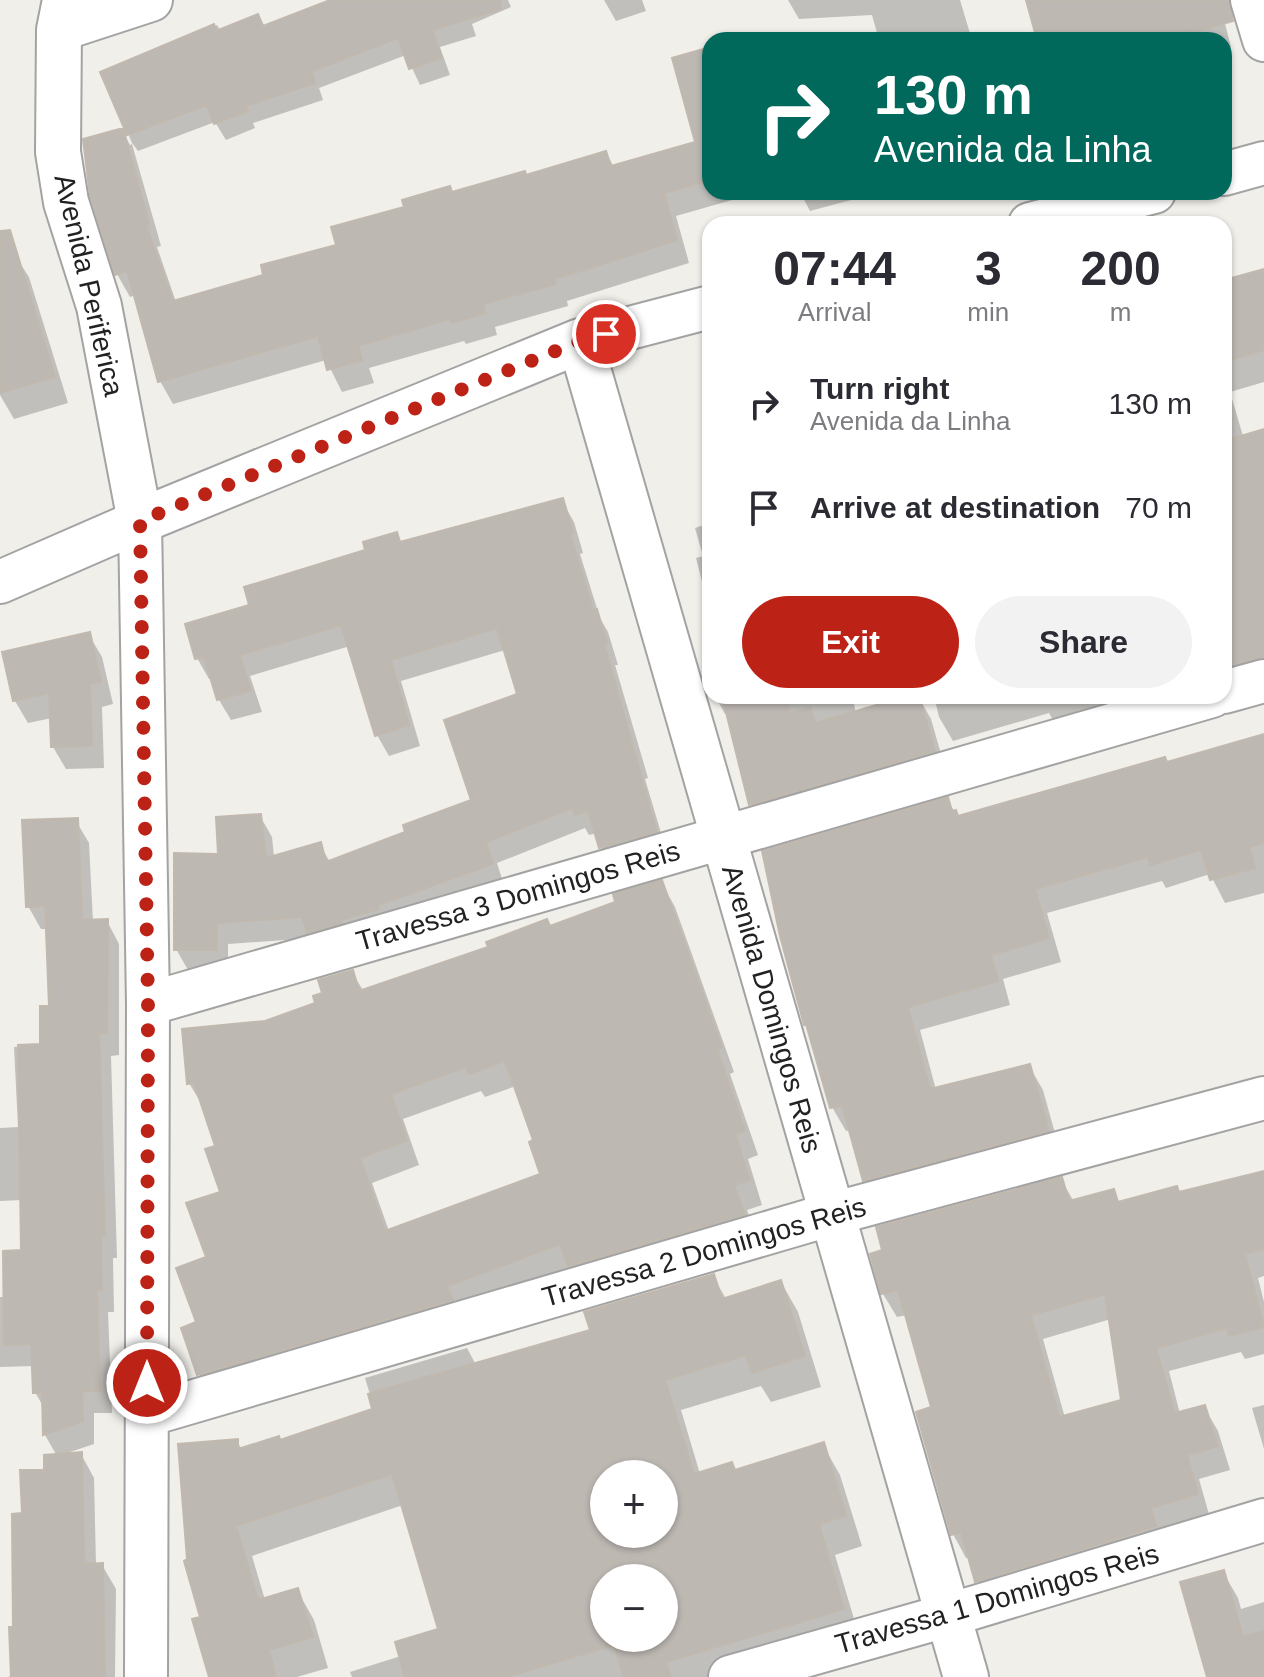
<!DOCTYPE html>
<html lang="en">
<head>
<meta charset="utf-8">
<style>
	:root { --surface:#fff; --page:#f2f2f3; --text:#2b2b33; --muted:#7c7c81; --accent:#bd2217 }
	body { margin:0; font-family:Helvetica,sans-serif; background:var(--page); color:var(--text); height:100vh; display:flex; flex-direction:column; font-size:30px; white-space:nowrap }
	* { box-sizing:border-box; margin:0 }
	p { font-size:26px; color:var(--muted) }
	.icon { flex:none; width:44px; height:44px; fill:none; stroke:currentColor; stroke-width:2; stroke-linecap:round; stroke-linejoin:round }
	.map { position:relative; flex:1; overflow:hidden }
	.panel { position:absolute; left:702px; top:216px; width:530px; height:488px; display:flex; flex-direction:column; background:var(--surface); border-radius:24px; box-shadow:0 2px 6px #0004 }
	.panel>* { flex:none }
	.banner { position:absolute; left:702px; top:32px; width:530px; height:168px; border-radius:24px; box-shadow:0 2px 6px #0004; background:#00695c; color:#fff; overflow:hidden }
	.controls { position:absolute; left:590px; top:1460px; display:grid; gap:16px }
	.controls a { display:grid; place-items:center; width:88px; height:88px; border-radius:50%; background:var(--surface); box-shadow:0 2px 6px #0004; font-size:40px }
	.pin { position:absolute; display:grid; place-items:center; width:68px; height:68px; color:#fff; margin:-34px; border:4px solid #fff; border-radius:50%; box-shadow:0 2px 8px #0007 }
	.me { position:absolute; width:88px; margin:-44px; rotate:0deg; stroke-linejoin:round; filter:drop-shadow(0 0 6px #0008) }
	.turn { display:flex; align-items:center; gap:28px; height:168px; padding:0 40px; font-size:36px }
	.turn .icon { width:104px; height:104px; stroke-width:2.5 }
	.turn b { display:block; font-size:56px; line-height:68px }
	.eta { display:flex; justify-content:space-evenly; align-items:center; height:136px; text-align:center }
	.eta b { font-size:48px; font-weight:800; line-height:56px }
	.cta { display:flex; gap:16px; margin-top:auto; padding:16px 40px }
	.cta a { flex:1; height:92px; border-radius:48px; background:var(--accent); color:#fff; font-size:32px; font-weight:800; line-height:92px; text-align:center }
	.cta a+a { background:var(--page); color:var(--text) }
	ul { padding:0; list-style:none }
	li { display:flex; align-items:center; gap:24px; height:104px; padding:0 40px }
	li div { flex:1 }
	li b { display:block; font-size:30px }
	li em { font-style:normal }
	.map>svg:first-child { display:block }
	.shadow { fill:#0003; fill-rule:evenodd }
	.building { fill:#beb8b3; stroke:#c1b8ae; stroke-width:2; fill-rule:evenodd }
	.lines { fill:none; stroke-linecap:round; stroke-linejoin:round }
	.minor-casing { stroke:#a3a3a3; stroke-width:46 }
	.tertiary-casing { stroke:#a3a3a3; stroke-width:48 }
	.minor { stroke:#fff; stroke-width:42 }
	.tertiary { stroke:#fff; stroke-width:44 }
	.route { stroke:#bd2217; stroke-width:14; stroke-dasharray:0 25.2 }
	.labels { text-anchor:middle; dominant-baseline:central; stroke-width:8; stroke-linejoin:round; paint-order:stroke }
	.street-label { font-size:28px; fill:#222; stroke:#fff }
</style>
</head>
<body>
<div class="map">
<svg width="1264" height="1677" viewBox="0 0 1264 1677">
	<rect width="100%" height="100%" fill="#f1efea"/>
	<path class="shadow" d="M335,0H508L511,7L472,24L476,36L440,47L450,75L420,85L406,55L319,88L323,100L253,123L255,128L226,140L215,122L138,151L132,143L103,73L217,25L222,33L263,28Z
		M604,0H642L646,11L616,21Z
		M788,0H960L972,40H879L872,15L799,19Z
		M1039,0H1219L1231,47L1224,49V40H1037L1039,39Z
		M710,49V192H760L676,216L689,263L567,301L568,306L495,327L497,335L466,344L464,341L369,368L374,383L342,392L326,360L173,404L160,381L136,295L130,297L117,274L122,130L130,145L132,144L161,246L157,247L176,302L266,276L452,194L526,177L606,153L614,167L698,143Z
		M800,192H881L810,211Z
		M888,192H920L892,200Z
		M0,233L29,277L68,403L14,419L0,395Z
		M1264,271V382L1230,392L1243,436L1264,431V684L1224,694V282Z
		M710,443V474L702,445Z
		M562,501L574,522L583,553L580,554L600,618L608,632L618,665H615L648,778L645,779L667,853L613,868L601,848L597,833L589,835L585,828L497,863L504,885L312,938L228,944V970H188L176,949L221,856L260,816L272,837L274,857L320,845L330,862L408,833L473,801L519,696L505,650L401,681L420,746L389,756L377,735L350,646L250,676L262,712L231,720L219,700L213,678L209,679L197,658L252,607L368,551L396,534L401,543Z
		M710,523V628L704,606L708,605L696,558L703,556L695,528Z
		M89,635L102,657L113,704L102,707L104,768L66,769L53,747L52,718L28,723L15,701Z
		M710,656V685L702,659Z
		M715,696H852L856,713L918,696L931,719L947,775L765,828L751,804L728,713L725,714Z
		M934,696H1215L1063,738L1049,713L953,741L939,717Z
		M1264,736V893L1225,903L1210,874L1166,888L1162,881L1047,913L1061,962L1003,979L1010,1005L920,1030L936,1090L1029,1066L1043,1090L1061,1155L878,1204L865,1180L851,1130L846,1131L832,1107L811,1033L806,1024L947,800L959,818L1167,764Z
		M76,821L89,843L93,922L107,921L119,944V1055L111,1056L117,1258H113L114,1312H108L112,1413H94V1444L67,1453L81,1454L94,1478L96,1565H102L116,1589L115,1677H8L12,1675L15,1629L12,1516L24,1515L57,1456L45,1435L44,1408L35,1392L34,1366L0,1367V1297H6L23,1252L22,1200L0,1201V1128L18,1127L14,1047L42,1046L51,1008L48,929H41L28,906Z
		M661,882L675,907L734,1072L730,1074L758,1155L748,1159L762,1205L747,1210L757,1239L213,1399L199,1374L183,1329L199,1324L222,1193L217,1147L204,1108L189,1083L265,1023L318,1004L352,972L364,992L618,904ZM516,1086L536,1142L543,1175L389,1231L372,1183L419,1165L403,1119L481,1091L485,1097Z
		M1264,1172V1276L1258,1278L1264,1302V1354L1245,1359L1241,1352L1169,1371L1180,1414L1204,1407L1218,1431L1230,1470L1199,1479L1210,1518L990,1605L977,1581L970,1557L966,1558L953,1534L933,1409L907,1315L897,1317L883,1294L872,1255L1061,1179L1074,1202L1113,1191L1120,1204L1179,1194ZM1111,1319L1123,1401L1065,1418L1043,1339Z
		M713,1276L726,1299L781,1282L798,1312L821,1387L771,1402L761,1386L681,1410L700,1474L735,1472L823,1445L840,1475L862,1546L835,1555L860,1639L733,1677H352L350,1672L401,1656L440,1631L403,1505L252,1556L265,1600L297,1590L314,1620L328,1668L297,1677H211L203,1618L237,1441L242,1450L279,1442L375,1411L365,1378L467,1348L476,1365L593,1331ZM604,1474H664V1534H604ZM604,1578H664V1638H604Z
		M1264,1405V1449L1252,1408Z
		M1223,1572L1238,1598L1241,1609L1264,1602V1677H1209Z"/>
	<path class="building" d="M330,0H500L501,9L432,30L442,58L409,69L398,38L312,71L315,83L245,106L248,111L214,124L207,105L127,135L100,72L214,24L216,31L258,14L263,26Z
		M1026,0H1229L1233,21L1163,40H1037Z
		M710,47V180L664,193L677,240L555,279L556,284L483,304L485,313L451,323L450,319L358,346L362,360L327,370L318,336L158,382L127,271L115,275L90,196L83,139L123,128L149,224L146,225L173,301L263,275L261,265L336,245L331,227L404,207L402,200L450,186L452,192L525,171L526,175L606,151L611,166L695,142L672,58Z
		M10,230L55,377L0,393V231Z
		M1264,269V350L1224,362V280Z
		M1264,429V658L1224,667V441Z
		M563,498L573,532L570,533L593,610L597,609L607,644H604L657,832L599,848L588,811L575,815L572,808L486,842L493,864L378,905L379,909L341,920L342,923L307,933L302,917L217,923V950H174V853L218,854L216,817L261,814L266,858L321,842L326,862L405,832L403,825L471,800L444,720L517,694L497,628L391,660L409,725L375,736L341,625L240,655L251,691L217,700L204,657L195,659L185,624L249,605L244,587L365,550L363,542L397,532L400,542Z
		M90,632L101,682L90,684L92,746L51,747L49,693L13,701L2,652Z
		M722,696H785L790,713L810,707L815,723L907,696H919L935,751L749,805Z
		M1264,734V843L1249,847L1255,868L1210,880L1201,850L1150,865L1148,857L1035,889L1049,938L991,955L998,981L908,1007L930,1089L1030,1064L1049,1131L863,1181L842,1105L830,1108L806,1024L804,1025L780,936L762,851L948,797L952,811L956,810L958,816L1165,757L1167,762Z
		M78,818L82,920L108,919L107,1033L99,1034L105,1236H101L102,1290H97L100,1391H82L83,1421L43,1435L42,1393H33L31,1344L4,1345L3,1251L21,1250L18,1045L40,1044V1006H49L45,906L26,907L22,820Z
		M662,880L722,1048L717,1049L745,1131L735,1134L750,1180L734,1185L745,1215L568,1266L560,1244L447,1286L453,1300L197,1375L181,1328L196,1322L176,1268L206,1257L186,1203L220,1192L205,1149L215,1146L194,1083L187,1084L182,1029L265,1021L315,1003L313,996L322,993L318,980L353,970L359,991L488,947L486,942L547,919L550,926L615,902L613,894ZM505,1061L533,1140L529,1142L540,1174L385,1231L360,1158L407,1141L391,1094L466,1067L469,1074Z
		M1264,1171V1249L1245,1254L1264,1327L1229,1336L1227,1328L1156,1348L1175,1413L1205,1405L1218,1446L1187,1455L1198,1494L1151,1508L1156,1526L975,1582L961,1532L951,1535L916,1412L931,1407L898,1290L881,1294L870,1254L882,1250L876,1227L1062,1177L1069,1201L1114,1189L1118,1202L1177,1186L1179,1192ZM1105,1294L1121,1400L1059,1417L1031,1315Z
		M714,1274L722,1299L781,1280L805,1356L752,1373L746,1355L665,1380L694,1474L732,1462L735,1470L824,1442L846,1516L819,1524L844,1609L666,1662L671,1677H624L614,1645L506,1677H405L395,1642L438,1629L392,1474L236,1526L258,1600L298,1588L313,1637L269,1650L276,1677H209L192,1619L200,1617L184,1561L187,1559L178,1444L238,1439V1449L279,1436L280,1440L372,1409L368,1394L590,1330L584,1312ZM604,1474H664V1534H604ZM604,1578H664V1638H604Z
		M82,1452L84,1564L103,1563L105,1677H11L9,1627H13L12,1514L22,1513L20,1470H44V1455Z
		M1224,1570L1243,1637L1264,1631V1677H1207L1180,1582Z"/>
	<g class="lines">
		<defs>
			<path id="minor" d="M1252,0L1264,40
				M59,30L151,0
				M1224,174L1264,163
				M1030,224L1154,192
				M580,341L710,307
				M0,582L140,521L148,1004L146,1677
				M1224,692L1264,681
				M148,1004L1212,696
				M147,1415L832,1214L1264,1098
				M730,1677L949,1615L1264,1520"/>
			<path id="tertiary" d="M65,0L59,30L58,152L66,202L99,306L140,521L580,341L966,1677"/>
		</defs>
		<use href="#minor" class="minor-casing"/>
		<use href="#tertiary" class="tertiary-casing"/>
		<use href="#minor" class="minor"/>
		<use href="#tertiary" class="tertiary"/>
	</g>
	<g class="lines">
		<path class="route" d="M147,1383L148,1004L140,521L580,341L606,334"/>
	</g>
	<g class="labels">
		<g class="street-label">
			<text transform="translate(89 285) rotate(77)">Avenida Periferica</text>
			<text transform="translate(518 896) rotate(-16)">Travessa 3 Domingos Reis</text>
			<text transform="translate(772 1009) rotate(74)">Avenida Domingos Reis</text>
			<text transform="translate(704 1252) rotate(-16)">Travessa 2 Domingos Reis</text>
			<text transform="translate(997 1599) rotate(-16)">Travessa 1 Domingos Reis</text>
		</g>
	</g>
</svg>
<div class="controls">
<a>+</a>
<a>−</a>
</div>
<div class="pin" style="left:606px;top:334px;background:#d93025"><svg class="icon" aria-label="arrive" viewBox="0 0 24 24"><path d="M6 21V4h12l-3 4 3 4H6"/></svg></div>
<svg class="me" style="left:147px;top:1383px" viewBox="-20 -20 40 40"><circle r="17" fill="#bd2217" stroke="#fff" stroke-width="3"/><path d="M0-11L8 9 0 5-8 9z" fill="#fff"/></svg>
<div class="banner">
<div class="turn"><svg class="icon" aria-label="right" viewBox="0 0 24 24"><path d="M7 20v-9h11M14 6l5 5-5 5"/></svg><div><b>130 m</b>Avenida da Linha</div></div>
</div>
<section class="panel">
<div class="eta">
<div><b>07:44</b><p>Arrival</p></div>
<div><b>3</b><p>min</p></div>
<div><b>200</b><p>m</p></div>
</div>
<ul>
<li><svg class="icon" aria-label="right" viewBox="0 0 24 24"><path d="M7 20v-9h11M14 6l5 5-5 5"/></svg><div><b>Turn right</b><p>Avenida da Linha</p></div><em>130 m</em></li>
<li><svg class="icon" aria-label="arrive" viewBox="0 0 24 24"><path d="M6 21V4h12l-3 4 3 4H6"/></svg><div><b>Arrive at destination</b></div><em>70 m</em></li>
</ul>
<div class="cta"><a>Exit</a><a>Share</a></div>
</section>
</div>
</body>
</html>
